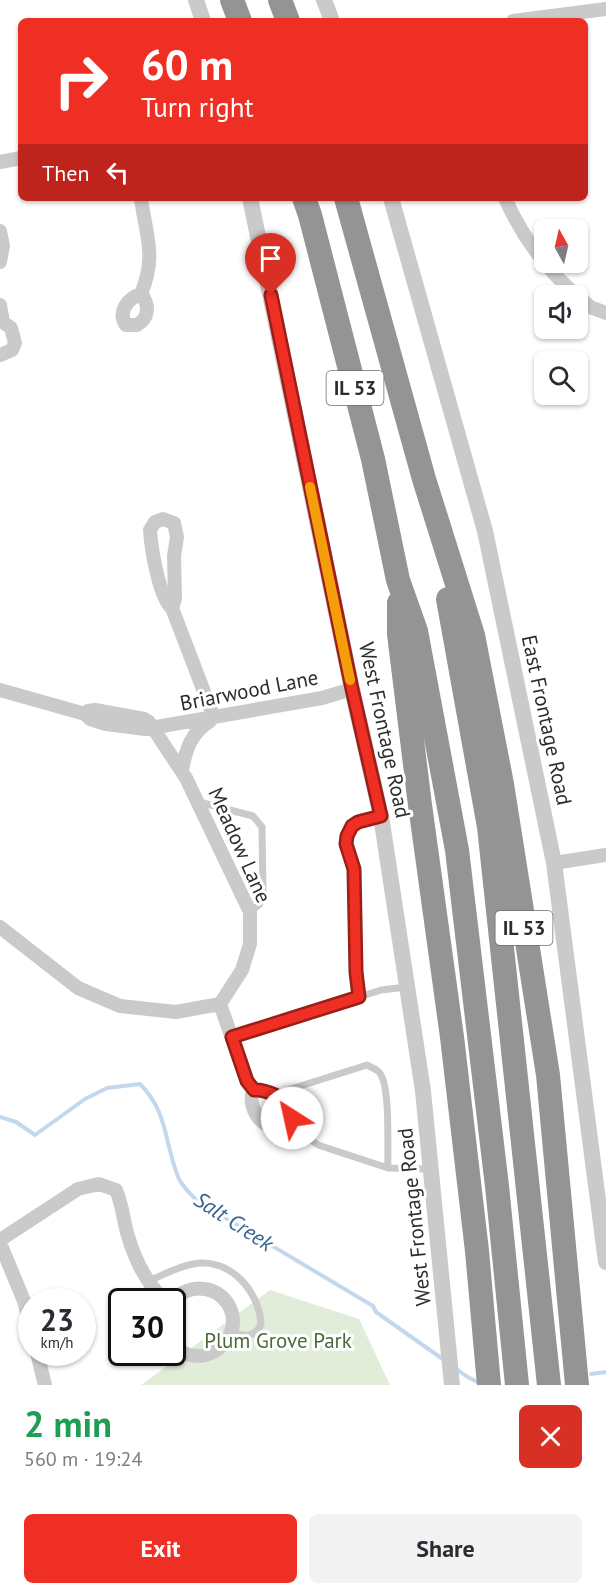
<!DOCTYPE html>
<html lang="en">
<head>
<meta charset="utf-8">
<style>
	:root { --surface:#fff; --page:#f2f2f3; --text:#2b2b33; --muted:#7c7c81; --accent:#ef2e24 }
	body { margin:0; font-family:"PT Sans",sans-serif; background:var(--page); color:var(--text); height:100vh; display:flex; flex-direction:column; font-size:22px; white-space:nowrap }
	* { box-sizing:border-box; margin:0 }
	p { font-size:20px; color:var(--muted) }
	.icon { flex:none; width:33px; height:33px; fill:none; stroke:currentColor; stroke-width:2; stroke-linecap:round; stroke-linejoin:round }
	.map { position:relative; height:1385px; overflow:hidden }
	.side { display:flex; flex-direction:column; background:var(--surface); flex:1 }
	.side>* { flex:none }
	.guide { position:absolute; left:18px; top:18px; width:570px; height:183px; border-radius:9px; box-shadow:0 2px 4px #0004; background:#ef2e24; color:#fff; overflow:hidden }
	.needle { width:39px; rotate:352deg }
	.tools { position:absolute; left:534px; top:219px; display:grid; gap:12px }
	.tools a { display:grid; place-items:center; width:54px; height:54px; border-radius:9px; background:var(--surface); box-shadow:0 2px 4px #0004; font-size:30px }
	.speed { position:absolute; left:18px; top:1288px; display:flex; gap:12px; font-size:30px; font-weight:700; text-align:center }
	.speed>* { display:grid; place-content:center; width:78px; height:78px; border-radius:50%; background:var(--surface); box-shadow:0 2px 4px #0004; line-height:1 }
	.speed small { font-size:15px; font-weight:400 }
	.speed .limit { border:3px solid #111; border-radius:9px; background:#fff; color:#111 }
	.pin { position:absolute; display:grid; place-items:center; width:51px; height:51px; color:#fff; margin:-62px -26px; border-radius:50% 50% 50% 0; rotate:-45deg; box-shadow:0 0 6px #0007 }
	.pin .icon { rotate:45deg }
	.me { position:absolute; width:66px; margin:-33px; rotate:325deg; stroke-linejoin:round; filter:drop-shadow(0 0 4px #0008) }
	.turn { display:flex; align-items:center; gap:21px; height:126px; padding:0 24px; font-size:27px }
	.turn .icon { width:78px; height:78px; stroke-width:2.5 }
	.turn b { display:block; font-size:42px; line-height:51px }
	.then { display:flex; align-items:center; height:57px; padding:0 24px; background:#0003; gap:12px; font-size:22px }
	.round { display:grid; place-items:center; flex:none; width:63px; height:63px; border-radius:9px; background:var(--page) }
	.summary { display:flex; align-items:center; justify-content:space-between; height:102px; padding:0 24px }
	h1 { font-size:36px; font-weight:600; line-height:45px; color:#1e9e55 }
	.button { display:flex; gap:12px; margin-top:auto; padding:12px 24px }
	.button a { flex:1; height:69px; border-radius:9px; background:var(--accent); color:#fff; font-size:24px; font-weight:600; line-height:69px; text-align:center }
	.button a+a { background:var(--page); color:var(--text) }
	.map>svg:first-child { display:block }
	.green { fill:#e1ecd9 }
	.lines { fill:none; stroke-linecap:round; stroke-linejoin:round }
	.stream { stroke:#c4d8ed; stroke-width:4 }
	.service { stroke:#cacaca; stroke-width:7 }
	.minor { stroke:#cacaca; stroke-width:14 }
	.tertiary { stroke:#cacaca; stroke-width:16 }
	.motorway { stroke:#949494; stroke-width:24 }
	.route-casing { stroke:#9b1e17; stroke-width:15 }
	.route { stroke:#ef2e24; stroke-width:10 }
	.slow { stroke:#f59e0b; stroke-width:10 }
	.labels { text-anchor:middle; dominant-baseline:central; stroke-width:6; stroke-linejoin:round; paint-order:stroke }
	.shield { fill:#fff; stroke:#6c6c6c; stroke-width:1.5 }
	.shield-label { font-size:20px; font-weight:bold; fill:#2d2d2d }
	.street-label { font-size:21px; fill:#2d2d2d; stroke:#fff }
	.park-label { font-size:21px; fill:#4a6b38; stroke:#fff }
	.water-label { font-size:22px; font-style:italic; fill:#376493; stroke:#fff }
</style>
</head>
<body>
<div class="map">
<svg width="606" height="1385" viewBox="0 0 606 1385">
	<rect width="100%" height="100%" fill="#fff"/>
	<path class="green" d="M270,1290L359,1319L390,1385H141Z"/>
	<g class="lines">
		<path class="stream" d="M0,1117L16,1122L35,1135L85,1099L107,1088L140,1084C169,1113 164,1144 179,1179C183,1187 191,1194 197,1201L373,1306L376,1312L444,1360
			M455,1368L466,1376L479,1383
			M591,1374L606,1372"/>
		<path class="service" d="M199,802L253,816L262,827L263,892L260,904L250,912
			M359,997L356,972L354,869L348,852L347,836L352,826L358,822L381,816
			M232,1037L381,990L407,987
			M275,1094L367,1065C370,1067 377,1069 379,1072C391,1085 387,1149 388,1168
			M288,1124L318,1145L388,1168L429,1169
			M149,1281C163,1275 177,1267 193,1264C229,1257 259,1290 261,1324C256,1338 244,1336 232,1333"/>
		<path class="minor" d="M513,21L606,9
			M0,162L21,158
			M505,198C522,237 545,268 577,296
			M0,231L3,246L0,262
			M141,294C150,305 149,318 137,325H126C117,312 128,298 141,294C157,255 146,237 141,198
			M578,296L590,307L606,313
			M0,305L3,322L11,328L15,343L12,350L0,355
			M172,608L175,599L174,556L177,537L174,523L163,519L155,522L150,530C151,547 159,598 172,608L214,718
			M0,690L85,714L90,719L106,724L145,729L322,698L352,689
			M85,714L88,711L95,710L144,719L149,722L186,778L250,912V944L242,970L220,1004L247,1081L253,1090C246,1111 267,1137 289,1123L292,1111C288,1099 266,1089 253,1090
			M182,770C186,749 191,733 210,721
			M554,863L606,855
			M0,927L78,988L120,1006L176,1012L220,1004
			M0,1240L78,1189L99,1184L116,1190C123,1206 123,1220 128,1236C135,1260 148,1285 166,1302
			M0,1243L24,1301L32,1332
			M172,1302C180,1292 192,1287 205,1289C214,1290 223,1296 228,1304C249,1340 198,1376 172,1343
			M37,1353L45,1385"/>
		<path class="tertiary" d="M196,0L203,21
			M324,0L332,21
			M250,198L352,689L381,816L423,1091L452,1385
			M391,198L485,531L554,863L606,1262"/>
		<path class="motorway" d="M232,0L240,21
			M280,0L288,21
			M304,198L310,215L373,459L398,580L416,631L457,850L497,1186L517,1385
			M346,198L424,479L473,635L502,784L548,1075L577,1385
			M448,599L489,827L549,1385
			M399,603V634L420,805L452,1037L477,1251L489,1385"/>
	</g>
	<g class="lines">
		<defs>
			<path id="route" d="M271,295L352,689L381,816L358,822L352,826L347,836L346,844L354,869L356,972L359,997L232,1037L247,1081L254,1090C264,1089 288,1098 292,1109C293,1112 292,1115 292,1118"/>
		</defs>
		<use href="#route" class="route-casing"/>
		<use href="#route" class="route"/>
		<path class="slow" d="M310,487L350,680"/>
	</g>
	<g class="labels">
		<g class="shield">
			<rect x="326.5" y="371" width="57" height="34" rx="4.5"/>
			<rect x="495.5" y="911" width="57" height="34" rx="4.5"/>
		</g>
		<g class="shield-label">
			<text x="355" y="388">IL 53</text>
			<text x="524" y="928">IL 53</text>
		</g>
		<g class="street-label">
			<text transform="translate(249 690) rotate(-11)">Briarwood Lane</text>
			<text transform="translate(547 720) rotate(78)">East Frontage Road</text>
			<text transform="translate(385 730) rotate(78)">West Frontage Road</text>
			<text transform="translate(240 845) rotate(66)">Meadow Lane</text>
			<text transform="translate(414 1217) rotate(-96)">West Frontage Road</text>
		</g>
		<g class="park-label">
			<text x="278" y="1340">Plum Grove Park</text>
		</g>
		<g class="water-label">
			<text transform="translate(234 1221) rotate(33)">Salt Creek</text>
		</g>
	</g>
</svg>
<div class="tools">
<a><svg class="needle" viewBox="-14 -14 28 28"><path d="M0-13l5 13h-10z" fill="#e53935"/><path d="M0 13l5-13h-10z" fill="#7c7c81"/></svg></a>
<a><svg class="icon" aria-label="sound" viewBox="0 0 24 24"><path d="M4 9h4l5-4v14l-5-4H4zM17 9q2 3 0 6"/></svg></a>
<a><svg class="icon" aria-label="search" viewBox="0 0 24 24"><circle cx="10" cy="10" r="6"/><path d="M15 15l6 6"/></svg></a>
</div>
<div class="speed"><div>23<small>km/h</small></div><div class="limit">30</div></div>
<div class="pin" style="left:271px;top:295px;background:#d93025"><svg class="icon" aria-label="arrive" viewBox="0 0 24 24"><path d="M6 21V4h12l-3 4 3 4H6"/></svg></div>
<svg class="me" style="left:292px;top:1118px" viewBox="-20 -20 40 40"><circle r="19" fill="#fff"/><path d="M0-13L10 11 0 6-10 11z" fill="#ef2e24"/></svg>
<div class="guide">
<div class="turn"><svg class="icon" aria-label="right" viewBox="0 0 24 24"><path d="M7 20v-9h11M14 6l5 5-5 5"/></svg><div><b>60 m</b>Turn right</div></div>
<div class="then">Then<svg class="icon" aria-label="left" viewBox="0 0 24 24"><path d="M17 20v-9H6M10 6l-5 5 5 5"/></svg></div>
</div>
</div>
<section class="side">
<div class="summary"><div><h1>2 min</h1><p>560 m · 19:24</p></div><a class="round" style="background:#d93025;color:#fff"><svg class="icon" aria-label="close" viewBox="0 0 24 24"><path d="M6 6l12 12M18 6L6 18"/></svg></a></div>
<div class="button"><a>Exit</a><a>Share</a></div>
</section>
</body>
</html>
